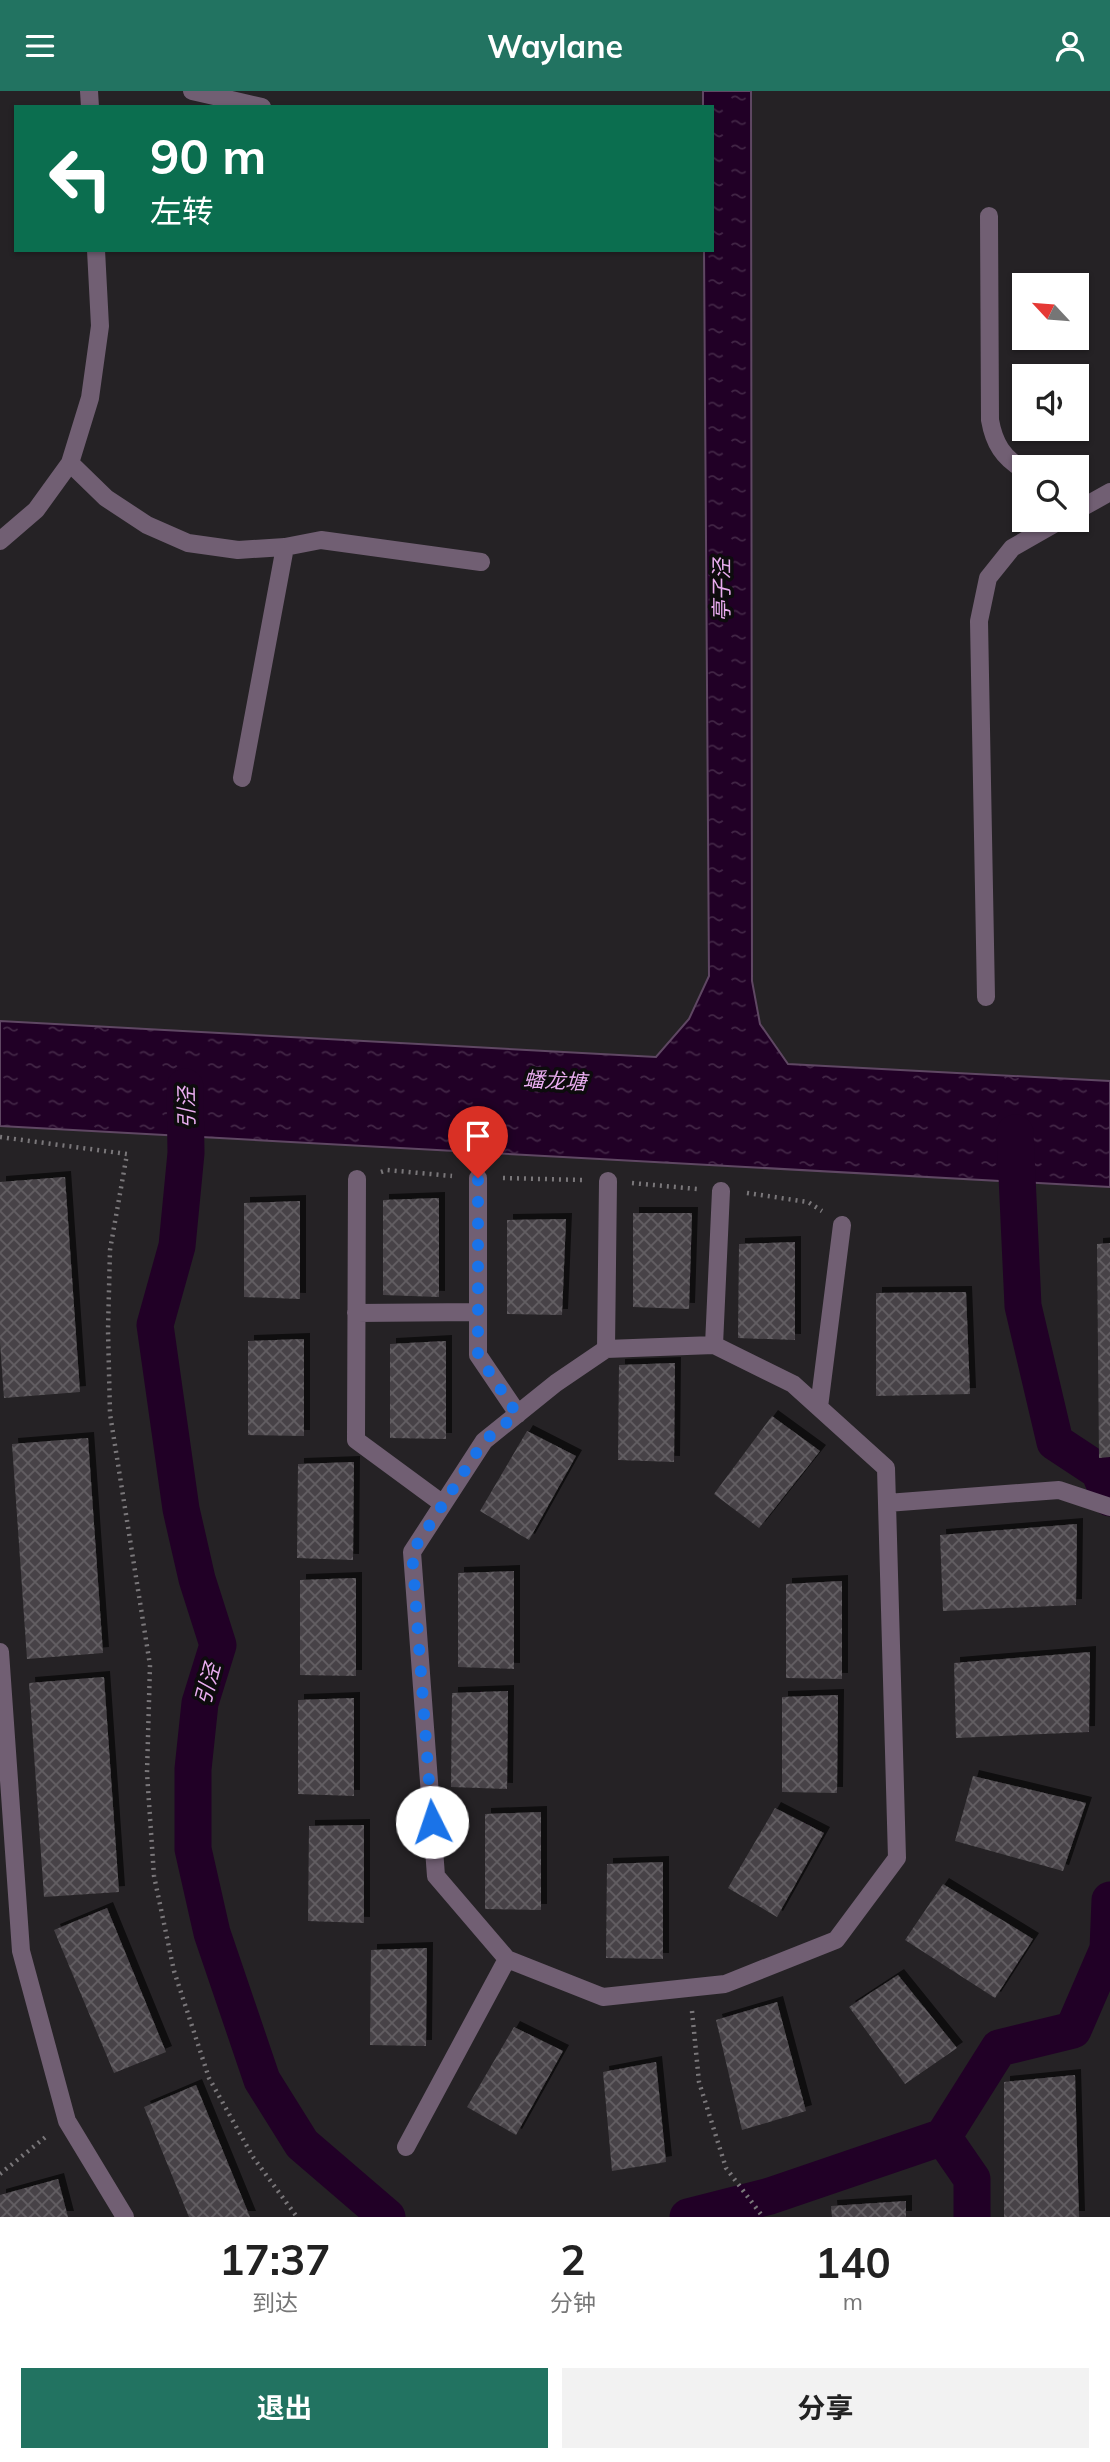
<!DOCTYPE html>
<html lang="zh">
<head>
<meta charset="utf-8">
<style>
	:root { --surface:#fff; --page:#f2f2f2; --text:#222; --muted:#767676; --accent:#227361 }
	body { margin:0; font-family:Mulish,"Noto Sans SC",sans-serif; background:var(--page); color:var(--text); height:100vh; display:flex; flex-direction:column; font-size:26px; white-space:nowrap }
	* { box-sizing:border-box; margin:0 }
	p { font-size:23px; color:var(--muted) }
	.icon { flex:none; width:38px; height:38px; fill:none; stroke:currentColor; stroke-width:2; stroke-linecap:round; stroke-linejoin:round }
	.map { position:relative; height:2126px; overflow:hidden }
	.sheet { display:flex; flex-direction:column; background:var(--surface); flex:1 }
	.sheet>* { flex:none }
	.guide { position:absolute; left:14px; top:14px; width:700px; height:147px; border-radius:0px; box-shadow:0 2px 5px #0004; background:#0b6e4f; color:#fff; overflow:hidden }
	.needle { width:46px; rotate:296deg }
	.buttons { position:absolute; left:1012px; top:182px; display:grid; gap:14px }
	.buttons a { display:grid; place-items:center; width:77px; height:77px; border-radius:0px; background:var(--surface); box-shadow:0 2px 5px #0004; font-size:35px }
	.pin { position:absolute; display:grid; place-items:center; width:60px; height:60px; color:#fff; margin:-72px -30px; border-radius:50% 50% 50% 0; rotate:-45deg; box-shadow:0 0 7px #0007 }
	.pin .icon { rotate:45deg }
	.me { position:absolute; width:77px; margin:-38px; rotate:356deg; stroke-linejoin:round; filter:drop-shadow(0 0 5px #0008) }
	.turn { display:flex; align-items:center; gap:24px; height:147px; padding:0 21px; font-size:32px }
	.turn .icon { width:91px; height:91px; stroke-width:2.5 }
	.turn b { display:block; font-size:49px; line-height:60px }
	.eta { display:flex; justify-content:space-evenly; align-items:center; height:119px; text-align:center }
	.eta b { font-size:42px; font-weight:700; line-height:49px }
	.primary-button { display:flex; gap:14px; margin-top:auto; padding:14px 21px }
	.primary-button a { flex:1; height:80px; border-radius:0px; background:var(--accent); color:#fff; font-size:28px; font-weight:700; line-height:80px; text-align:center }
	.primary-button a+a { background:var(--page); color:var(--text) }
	header { display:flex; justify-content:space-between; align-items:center; height:91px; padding:0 21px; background:var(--accent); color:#fff; font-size:32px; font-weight:700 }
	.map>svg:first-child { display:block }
	.water { fill:url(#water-ripples); stroke:#5f4763; stroke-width:2 }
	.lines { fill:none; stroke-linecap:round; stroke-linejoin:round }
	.canal { stroke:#210026; stroke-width:37 }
	.building { fill:url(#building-cross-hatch); filter:url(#shadow) }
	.path { stroke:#7a777a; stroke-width:4.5; stroke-dasharray:2 5; stroke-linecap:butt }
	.lane { stroke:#715f73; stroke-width:18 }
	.route { stroke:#1a73e8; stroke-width:12; stroke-dasharray:0 21.6 }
	.labels { text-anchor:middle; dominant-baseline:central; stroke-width:7; stroke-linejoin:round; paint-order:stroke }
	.water-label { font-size:21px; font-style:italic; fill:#eaadf0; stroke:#0d0c0d }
</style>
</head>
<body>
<header><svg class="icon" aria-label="menu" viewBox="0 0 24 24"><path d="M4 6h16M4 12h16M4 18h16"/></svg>Waylane<svg class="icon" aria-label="person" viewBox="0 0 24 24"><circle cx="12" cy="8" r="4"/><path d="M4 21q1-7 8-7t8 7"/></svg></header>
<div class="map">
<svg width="1110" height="2126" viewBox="0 0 1110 2126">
	<defs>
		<pattern id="water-ripples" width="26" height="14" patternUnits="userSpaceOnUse" patternTransform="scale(1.75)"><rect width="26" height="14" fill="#210026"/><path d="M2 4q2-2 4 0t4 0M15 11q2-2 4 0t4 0" fill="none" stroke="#422646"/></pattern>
		<pattern id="building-cross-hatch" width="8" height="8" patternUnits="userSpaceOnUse" patternTransform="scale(1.75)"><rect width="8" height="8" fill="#474347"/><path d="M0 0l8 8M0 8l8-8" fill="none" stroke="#625e62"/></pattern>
		<filter id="shadow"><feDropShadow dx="6" dy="-6" stdDeviation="0" flood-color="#0009"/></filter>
	</defs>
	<rect width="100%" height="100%" fill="#252225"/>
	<path class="water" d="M703,0H751L752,890L760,933L788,973L1110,990V1096L0,1035V930L656,966L689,928L709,885L704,159H712V16H703Z"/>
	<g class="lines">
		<path class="canal" d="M185,996L186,1062L177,1155L155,1234L181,1418L197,1488L218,1554L200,1612L193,1678V1758L212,1842L262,1989L302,2053L387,2126
			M1015,1042L1023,1215L1055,1351L1099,1380L1110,1407
			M943,2046L972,2088V2126
			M688,2126L770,2105L943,2046L999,1957L1073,1939L1108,1858L1110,1809"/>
	</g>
	<path class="building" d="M65,1086L80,1301L4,1307L0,1252V1091Z
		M439,1107V1206L383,1204V1109Z
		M300,1110V1208L244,1206V1112Z
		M633,1122H692L689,1218L633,1216Z
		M566,1128L562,1224L507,1223V1129Z
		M795,1151V1249L738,1247L739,1153Z
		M1110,1152V1366L1099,1367L1097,1153Z
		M966,1201L970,1303L876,1305V1202Z
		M304,1248V1345L248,1344V1250Z
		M446,1250V1348L390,1347V1253Z
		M675,1272L674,1371L618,1369L619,1274Z
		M772,1325L820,1360L759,1437L714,1403Z
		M527,1340L576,1365L529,1449L480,1420Z
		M88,1347L103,1562L27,1568L12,1353Z
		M354,1371L353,1469L297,1467L298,1373Z
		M1077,1433L1076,1514L943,1520L940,1444Z
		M514,1480V1578L458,1576V1482Z
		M356,1487V1585L300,1584V1489Z
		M842,1490V1588L786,1587V1493Z
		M1090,1561L1089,1641L956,1647L954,1572Z
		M104,1586L119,1801L44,1806L29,1592Z
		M508,1600L507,1698L451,1696L452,1602Z
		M838,1604L837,1702L782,1701V1606Z
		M354,1607V1705L298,1703V1609Z
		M973,1685L1086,1712L1063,1780L955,1750Z
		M775,1717L824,1742L777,1826L728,1797Z
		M541,1721V1819L485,1818V1723Z
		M364,1734V1832L308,1830L309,1735Z
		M663,1771V1868L606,1867L607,1773Z
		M943,1793L1033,1848L995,1907L905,1849Z
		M107,1817L166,1961L114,1982L54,1839Z
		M427,1857L426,1955L370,1954L371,1859Z
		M898,1884L957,1957L905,1993L849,1916Z
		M777,1911L806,2020L742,2039L716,1929Z
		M514,1936L563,1960L516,2044L467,2016Z
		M656,1971L666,2071L612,2080L603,1981Z
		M1075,1984L1079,2126H1004V1991Z
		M196,1994L250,2126H189L144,2016Z
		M58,2088L68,2126H0V2104Z
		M906,2110V2126H832L831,2115Z"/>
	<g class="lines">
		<path class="path" d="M0,1046L127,1063L110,1159L108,1239L110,1323L150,1574L147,1682L154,1785L174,1880L209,1987L253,2066L297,2126
			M381,1081L387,1079L452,1085
			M503,1087L582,1089
			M632,1092L697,1098
			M747,1102L808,1111L822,1120
			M692,1920L699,1991L726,2077L763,2126
			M0,2083L48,2044"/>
		<path class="lane" d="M89,0L90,16
			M192,0L262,16
			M989,125L990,329C994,352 1003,367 1024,379
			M70,372L106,407L147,434L188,452L238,459L285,456L321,449L481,471
			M1076,420L1110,401
			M0,450L36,419L70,372L90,307L100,235L96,159
			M242,687L285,456
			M986,906L979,530L988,487L1012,457L1061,429
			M478,1087V1264L518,1323
			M357,1088L356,1349L443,1413
			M356,1222L478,1221
			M714,1254L793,1293L886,1377L897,1767L836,1849L725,1893L603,1906L507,1868L436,1785L412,1461L484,1350L556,1292L606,1258Z
			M714,1254L721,1100
			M606,1258L608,1090
			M819,1316L842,1134
			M887,1412L1059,1399L1110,1416
			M0,1561L21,1860L67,2030L125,2126
			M406,2056L507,1868"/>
	</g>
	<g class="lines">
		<path class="route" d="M432,1731L412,1461L484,1350L517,1323L478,1264V1087"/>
	</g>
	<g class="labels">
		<g class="water-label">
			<text transform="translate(721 499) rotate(-90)">亭子泾</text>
			<text transform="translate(555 989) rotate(3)">蟠龙塘</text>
			<text transform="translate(186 1017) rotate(-91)">引泾</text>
			<text transform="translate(207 1593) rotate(-75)">引泾</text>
		</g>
	</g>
</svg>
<div class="buttons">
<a><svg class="needle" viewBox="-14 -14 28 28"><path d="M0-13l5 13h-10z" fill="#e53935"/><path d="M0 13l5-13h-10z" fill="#767676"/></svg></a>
<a><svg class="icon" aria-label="sound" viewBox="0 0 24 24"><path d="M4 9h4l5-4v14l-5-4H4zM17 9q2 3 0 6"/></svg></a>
<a><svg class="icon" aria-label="search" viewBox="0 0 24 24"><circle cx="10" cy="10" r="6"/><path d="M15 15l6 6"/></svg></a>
</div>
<div class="pin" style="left:478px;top:1087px;background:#d93025"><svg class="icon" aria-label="arrive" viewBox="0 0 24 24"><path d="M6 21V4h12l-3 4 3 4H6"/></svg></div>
<svg class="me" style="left:432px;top:1731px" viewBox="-20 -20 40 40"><circle r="19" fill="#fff"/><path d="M0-13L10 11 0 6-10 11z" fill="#1a73e8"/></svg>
<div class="guide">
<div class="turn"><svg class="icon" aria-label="left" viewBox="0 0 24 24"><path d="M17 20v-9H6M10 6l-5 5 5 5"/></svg><div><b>90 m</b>左转</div></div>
</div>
</div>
<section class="sheet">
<div class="eta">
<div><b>17:37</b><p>到达</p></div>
<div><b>2</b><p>分钟</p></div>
<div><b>140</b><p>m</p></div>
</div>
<div class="primary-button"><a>退出</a><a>分享</a></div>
</section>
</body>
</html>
